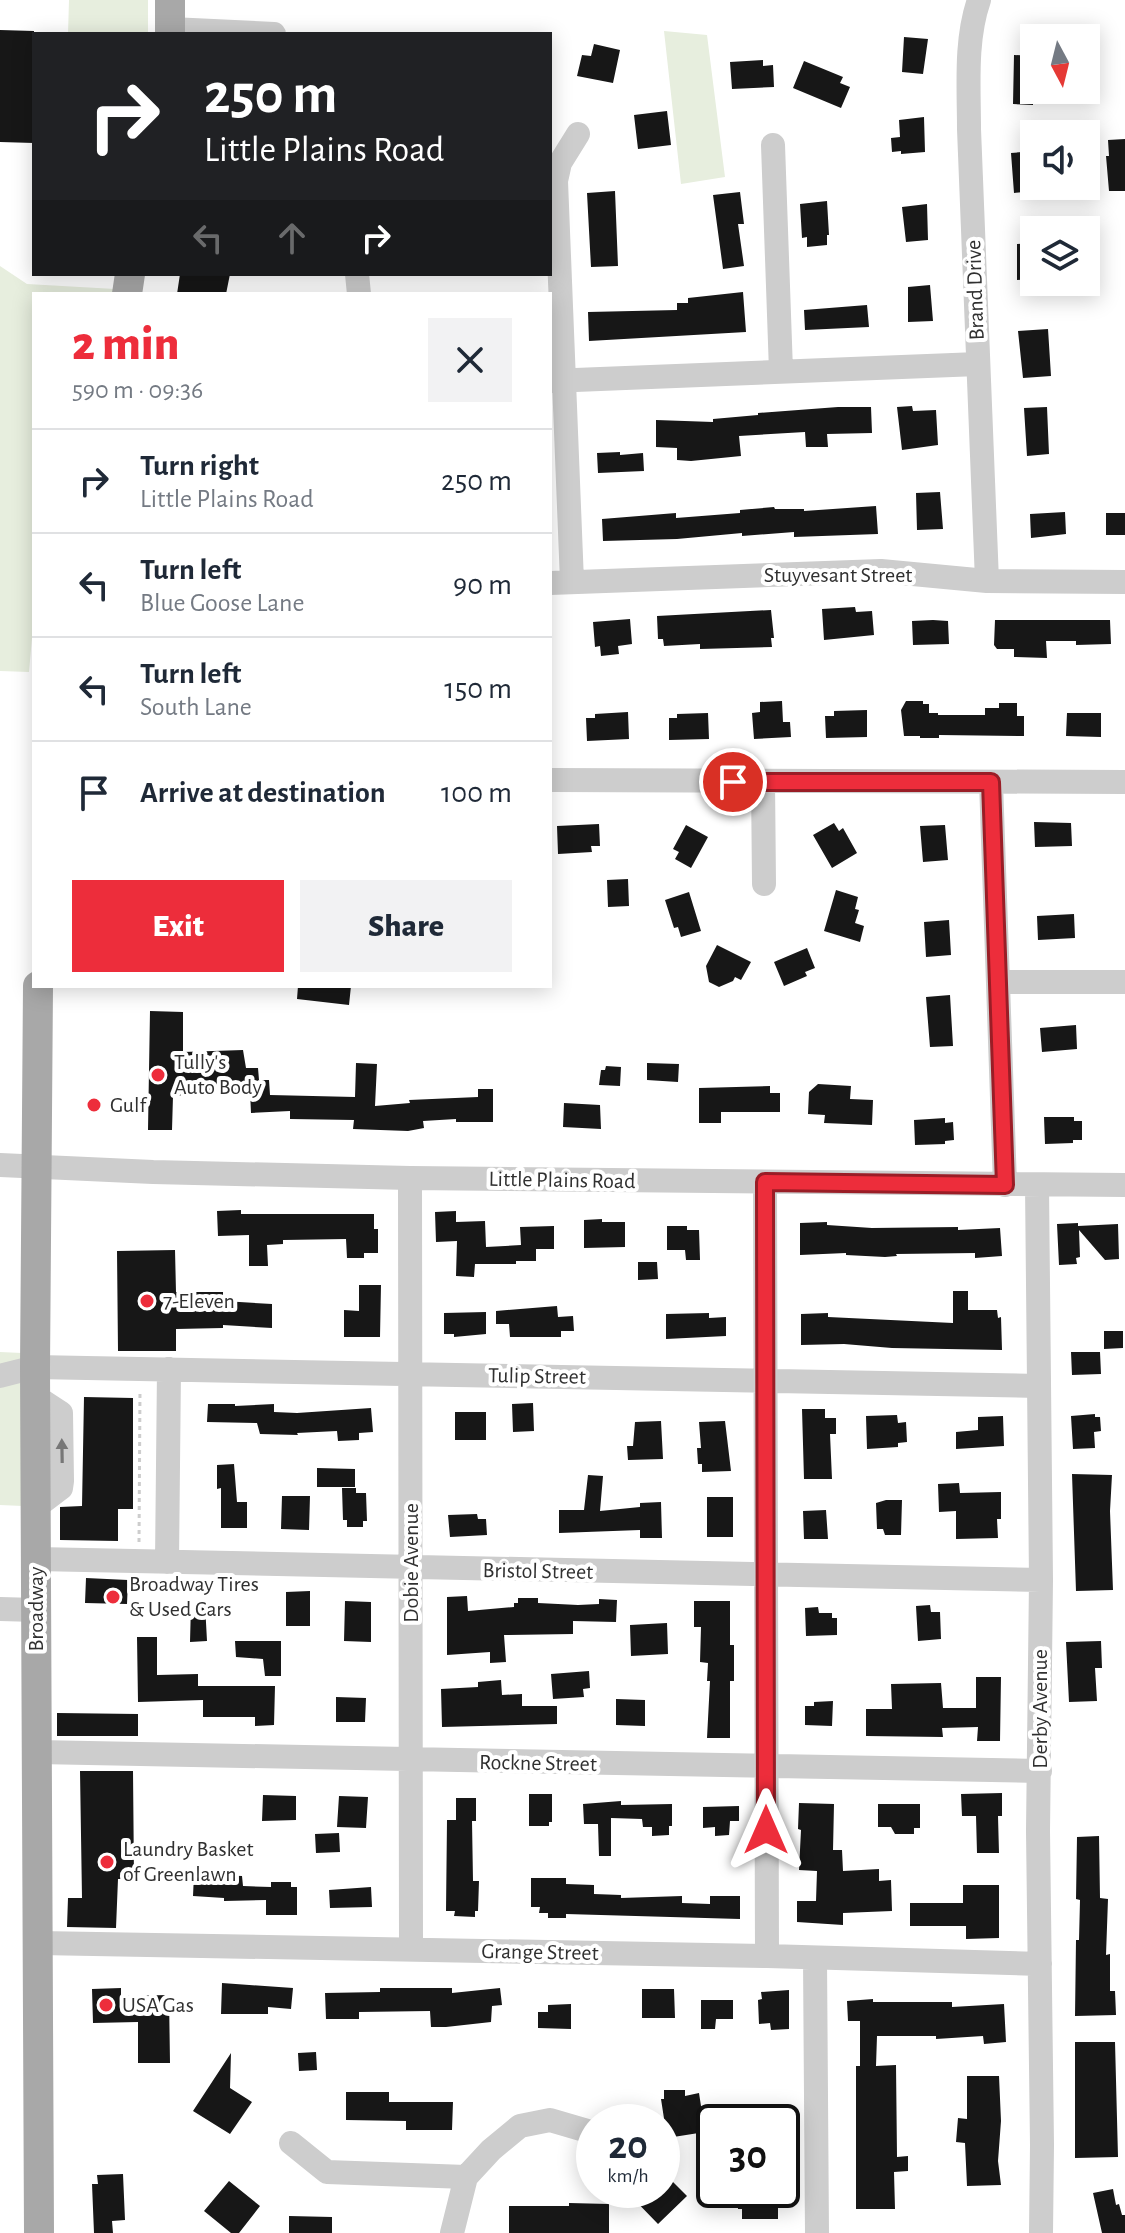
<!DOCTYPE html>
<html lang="en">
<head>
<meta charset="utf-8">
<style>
	:root { --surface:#fff; --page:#f2f2f3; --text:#1f2937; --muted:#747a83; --line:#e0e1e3; --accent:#ed2d3b }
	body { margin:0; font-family:"Alegreya Sans",sans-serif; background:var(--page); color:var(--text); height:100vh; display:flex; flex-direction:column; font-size:30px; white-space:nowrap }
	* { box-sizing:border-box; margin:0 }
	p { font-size:26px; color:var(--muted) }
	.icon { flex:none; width:44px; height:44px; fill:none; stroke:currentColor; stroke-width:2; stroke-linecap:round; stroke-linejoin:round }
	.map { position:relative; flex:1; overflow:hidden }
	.sheet { position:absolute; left:32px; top:292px; width:520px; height:696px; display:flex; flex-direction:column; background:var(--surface); border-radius:0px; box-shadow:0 4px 20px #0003 }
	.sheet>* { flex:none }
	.guide { position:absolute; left:32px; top:32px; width:520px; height:244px; border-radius:0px; box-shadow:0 4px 20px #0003; background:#202124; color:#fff; overflow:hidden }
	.needle { width:52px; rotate:173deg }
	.buttons { position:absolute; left:1020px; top:24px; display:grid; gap:16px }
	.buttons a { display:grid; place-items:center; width:80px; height:80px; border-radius:0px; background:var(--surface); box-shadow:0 4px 20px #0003; font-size:40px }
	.speed { position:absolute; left:576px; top:2104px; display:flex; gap:16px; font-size:40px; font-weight:700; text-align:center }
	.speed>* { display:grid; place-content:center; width:104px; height:104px; border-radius:50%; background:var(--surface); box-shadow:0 4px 20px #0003; line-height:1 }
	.speed small { font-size:20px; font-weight:400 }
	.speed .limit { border:4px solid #111; border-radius:12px; background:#fff; color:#111 }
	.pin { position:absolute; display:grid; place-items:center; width:68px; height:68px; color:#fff; margin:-34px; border:4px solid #fff; border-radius:50%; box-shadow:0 2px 8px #0007 }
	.me { position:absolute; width:88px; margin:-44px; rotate:0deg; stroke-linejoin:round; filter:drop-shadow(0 0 6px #0008) }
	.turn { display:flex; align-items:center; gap:28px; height:168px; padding:0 40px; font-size:36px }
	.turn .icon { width:104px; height:104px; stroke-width:2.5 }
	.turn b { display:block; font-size:56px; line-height:68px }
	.lanes { display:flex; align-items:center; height:76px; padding:0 40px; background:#0003; justify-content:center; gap:40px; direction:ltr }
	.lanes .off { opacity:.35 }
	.round { display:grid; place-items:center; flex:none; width:84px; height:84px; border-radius:0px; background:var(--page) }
	.overview { display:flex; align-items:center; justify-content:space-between; height:136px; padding:0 40px }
	h1 { font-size:48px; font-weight:800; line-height:60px; color:var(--accent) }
	.action { display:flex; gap:16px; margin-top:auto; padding:16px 40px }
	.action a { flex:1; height:92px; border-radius:0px; background:var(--accent); color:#fff; font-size:32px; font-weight:800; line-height:92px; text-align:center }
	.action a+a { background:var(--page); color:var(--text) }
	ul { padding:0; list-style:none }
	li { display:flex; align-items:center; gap:24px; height:104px; padding:0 40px; border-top:2px solid var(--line) }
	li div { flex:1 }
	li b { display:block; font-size:30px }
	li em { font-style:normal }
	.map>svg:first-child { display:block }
	.green { fill:#e7eede }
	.building { fill:#171717 }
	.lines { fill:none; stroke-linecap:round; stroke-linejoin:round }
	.path { stroke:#cdcdcd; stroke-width:3; stroke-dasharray:4 4; stroke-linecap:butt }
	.minor { stroke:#cdcdcd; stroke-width:24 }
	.major { stroke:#a8a8a8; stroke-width:30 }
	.oneway { fill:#777 }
	.route-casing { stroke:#9a1d26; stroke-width:20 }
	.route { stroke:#ed2d3b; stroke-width:14 }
	.poi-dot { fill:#ed2d3b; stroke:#fff; stroke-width:3 }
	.labels { text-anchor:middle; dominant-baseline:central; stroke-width:8; stroke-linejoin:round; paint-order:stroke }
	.street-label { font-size:22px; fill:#303030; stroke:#fff }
	.poi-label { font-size:22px; fill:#303030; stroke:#fff; text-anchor:start }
</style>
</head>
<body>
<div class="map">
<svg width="1125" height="2233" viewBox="0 0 1125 2233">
	<rect width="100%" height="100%" fill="#fff"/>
	<path class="green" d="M69,0H148V34H68Z
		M664,31L707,35L725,177L681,184Z
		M0,266L27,284L115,289L114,294H34V615L29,672L0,671Z
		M0,1352L22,1353L23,1506L0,1505Z"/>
	<path class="building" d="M0,30L34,31V143L0,142Z
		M904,37L928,39L923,74L902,72Z
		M594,44L620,50L613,83L577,76L582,55L591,56Z
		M1014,55L1034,56L1033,105L1013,104Z
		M763,60V66L773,65L774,87L732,89L730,62Z
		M804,61L843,77L840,83L850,87L841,108L793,88Z
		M667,111L671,145L638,149L634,115Z
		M924,117L925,152L901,154V151L892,152L891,138L900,137L899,120Z
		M1125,139V191H1109L1106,156H1109L1108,140Z
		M1034,151V191L1014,193L1011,153Z
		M615,191L618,266L591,267L587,193Z
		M740,192L744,224H738L744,266L723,269L713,195Z
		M827,201L829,235H827V245L807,247V237L802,238L800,204Z
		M927,204L928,240L906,242L902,207Z
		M1034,243V279L1017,280V244Z
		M180,274H230L226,294H177Z
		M930,285L933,321L908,322V287Z
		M743,292L746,332L589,341L588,312L677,310V303H688V298Z
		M867,305L869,327L805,330L804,310Z
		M1048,329L1051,376L1023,378L1018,331Z
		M912,406L913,411L936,410L938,445L902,450L897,407Z
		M838,407H871L872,433L827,434L828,447H806L805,432L739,436L741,456L691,461L677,460V448L656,447V420L713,422V419L758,415V413Z
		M1047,407L1049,454L1027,456L1024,408Z
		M620,452V455L643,453L644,471L598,473L597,453Z
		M940,492L943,529L917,530L916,493Z
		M876,506L878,534L794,537V532L742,536V533L677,539L603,541L602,519L676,513V518L740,513V510L774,507L775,509H804V511Z
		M1065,512L1066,534L1031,538L1030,514Z
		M1106,513H1125V535H1106Z
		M855,607L856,612L872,611L874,635L824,640L822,609Z
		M771,610L774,638H771L772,647L700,649V644L664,646L663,639H658L657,616Z
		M630,619L632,644L618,646L619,654L601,656L600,646L595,647L593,622Z
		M933,620L948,621L949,644L913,645L912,621Z
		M995,620H1110L1111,644L1076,645V641H1046L1047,658L1014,657V649H997L994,645Z
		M782,701L783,722H790L791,737L754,739L752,713L760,712V702Z
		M906,701H923V704H929V713H938V715H985V708H999V703H1017V716H1024V736L939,735V738H920V736H904L901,710Z
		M867,710V737L826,738L825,716H834V711Z
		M628,712L629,739L587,741L586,718H595V714Z
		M708,713L709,739L669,740V718H677V714Z
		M1067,713H1101V737L1066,736Z
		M1034,822L1071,823L1072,846L1035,847Z
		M834,823L839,831L843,828L857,853L832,868L813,835Z
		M599,824L600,846H591L592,852L558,854L557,826Z
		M686,825L708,837L691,868L675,859L679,852L673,849Z
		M945,825L948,860L923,862L920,826Z
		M628,879L629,906L608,907L607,880Z
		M836,890L858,897L855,909L859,910L855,923L864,926L860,942L824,931Z
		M689,892L701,931L681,937L678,927L674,928L665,900Z
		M1074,914L1075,938L1038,940L1037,916Z
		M949,920L951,955L926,957L924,922Z
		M717,945L751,962L741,980L735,977L733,981L719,987L709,982L706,966Z
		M807,948L815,968L805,972L807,976L784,986L774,962Z
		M298,986H351L349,1005L297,999Z
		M950,995L953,1046L930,1047L926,997Z
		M150,1011L183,1012V1052L243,1050L246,1068H258L259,1080H269L270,1095L355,1097L356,1063L377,1064L375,1106L410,1103L409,1100L478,1097V1089H493V1122H456V1119L423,1121L424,1128L408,1131L353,1129L354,1120L290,1119V1111L251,1113L250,1091L173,1096L172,1130H148Z
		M1076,1025L1077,1049L1042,1052L1040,1028Z
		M647,1063L679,1064L678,1082L647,1080Z
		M606,1066L621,1067L620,1086L599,1085L601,1070H605Z
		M818,1084L851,1086L850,1099L873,1100L872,1125L824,1123L825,1115L808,1114L809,1092Z
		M770,1086V1093H780V1112H721V1123H699V1088Z
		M564,1103L600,1105L601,1129L563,1127Z
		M1044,1117H1074V1121H1082V1140H1073V1143L1045,1144Z
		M945,1118V1123L953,1122L954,1140L945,1141V1144L915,1145L914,1120Z
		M241,1210V1214H374V1229H378V1253H364V1258H347L346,1239L283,1240V1244L267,1245L268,1266H249V1235L218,1236L217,1211Z
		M456,1211V1222L485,1221L486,1247L521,1245L520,1227L554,1226V1249H536V1261H516V1264H475L474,1277L456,1276L457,1241L436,1242L435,1212Z
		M602,1219V1222H625V1247L584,1248V1220Z
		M827,1222V1225L872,1228L958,1227V1230L1000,1228L1002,1256L975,1258V1253L896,1254L897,1256L885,1257L846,1255V1253L800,1255V1223Z
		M1078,1223V1226L1118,1224L1119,1259L1105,1260L1079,1230L1080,1257L1076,1258L1077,1264L1059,1265L1057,1224Z
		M667,1226H687V1230H699L700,1260H686L685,1250H667Z
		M175,1250L176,1292H223V1301L272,1304V1328L223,1325V1328L176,1329V1351H118L117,1251Z
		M638,1262H657L658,1279L638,1280Z
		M359,1285H381L380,1337H344V1310L359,1311Z
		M953,1291H968V1310H997L998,1318L1001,1317L1002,1350L892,1348L844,1344L801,1345V1314L828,1313V1317L953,1323Z
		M557,1306L558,1317L573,1316L574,1331H561V1337H510L509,1324H496V1311Z
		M486,1312V1334L454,1337V1334H444V1313Z
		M709,1313V1318L726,1317V1336L666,1339V1314Z
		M1104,1331H1123V1348L1104,1349Z
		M1071,1352H1100L1101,1374L1072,1375Z
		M84,1397L133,1398V1509H118V1541L60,1540V1507L82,1506Z
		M533,1403L534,1431L513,1432L512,1404Z
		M208,1404H235V1406L274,1404V1412L297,1413L371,1408L373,1432L359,1433V1440L338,1441L337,1431L297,1433L298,1435L260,1434L257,1423L207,1422Z
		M802,1409H825V1418H836V1434H830L832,1479H804Z
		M455,1412H486V1440H455Z
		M1095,1414V1417H1100L1101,1431L1094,1432L1095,1448L1073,1449L1071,1416Z
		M897,1415L898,1423L906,1422L907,1442L898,1443V1447L867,1449L866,1416Z
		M1003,1416L1004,1446L956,1449V1432L978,1430V1417Z
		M661,1421L663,1459L628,1460L627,1446H633L635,1422Z
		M725,1421L731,1471L702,1472V1464H698L697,1448H701L699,1422Z
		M234,1464L237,1502H247V1528H221V1488L217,1489V1465Z
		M317,1468L355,1469V1487H317Z
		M1072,1474L1112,1475L1110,1511L1113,1590L1076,1591Z
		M588,1475L603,1476L600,1511L640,1507V1503L661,1502L662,1538H640V1530L559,1533V1510H584Z
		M959,1483L960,1493L1001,1492V1519H997L998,1538L956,1539V1511L939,1512L938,1484Z
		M342,1488H356V1493H366L367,1521H363V1527H347V1520H343Z
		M282,1496H310L309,1530L281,1529Z
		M707,1497H733V1537H707Z
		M886,1500H902L901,1535H885L883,1529H877L876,1503Z
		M826,1510L828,1539H804L803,1511Z
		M477,1514L478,1519H486L487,1535L450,1537L448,1515Z
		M86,1578L128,1580L127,1604L85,1603Z
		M310,1591V1626H286V1592Z
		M467,1596L468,1611L514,1607V1603H518V1598H538V1603L578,1605L599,1604V1599L617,1600L616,1622L573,1621V1634L504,1635L506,1662L490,1663V1652L447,1655V1597Z
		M345,1601L371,1602V1642L344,1641Z
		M694,1601H730V1645H734V1681H730V1738H707L710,1681H707L708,1663L700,1662L701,1627H694Z
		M191,1604H205L207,1641L190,1642Z
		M930,1605L931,1612H940L941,1639L918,1641L916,1606Z
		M818,1607L819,1613H832V1618H837V1635L806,1636L805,1608Z
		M667,1623L668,1654L631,1656L630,1625Z
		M137,1637H157V1675L198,1674V1686H275L274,1725L255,1726V1717H203V1700L138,1702Z
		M235,1641H281V1676H265L263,1659L236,1657Z
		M1101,1641L1102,1668H1095L1097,1701L1069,1702L1066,1642Z
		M589,1671L590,1688L583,1689L584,1697L553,1699L551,1674Z
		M976,1677H1001L1000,1741H977L978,1727L942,1728L943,1737L866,1736V1709H892L891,1684L941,1683L943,1708H976Z
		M501,1680L502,1695L522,1694V1706H557V1724L442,1727L441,1689L478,1687V1682Z
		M336,1697L366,1698L365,1722H336Z
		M616,1699L645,1700V1726L616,1725Z
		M833,1701L832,1726L805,1725V1706H814V1702Z
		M57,1713L138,1714V1736H57Z
		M80,1771H133L134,1879H118L116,1928L67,1927L68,1898H82Z
		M1002,1793V1816H998L999,1853H977L976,1816H962L961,1794Z
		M529,1794H552V1822H549V1826H529Z
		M263,1795L296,1796V1820L262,1821Z
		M339,1796L368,1797L366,1828L337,1827Z
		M456,1798H476V1821H472L473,1881H479L478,1911H475V1917L454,1916L455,1911H446L447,1820H456Z
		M621,1801V1805L672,1804V1826H669V1835L652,1836V1827H643L642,1819L611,1818V1856H599L598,1824H584L583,1804Z
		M799,1803L834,1804L833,1850H842L843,1871L879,1869V1881L891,1880L892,1911L843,1913V1925L797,1922V1901H816L817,1871L799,1870L801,1830L798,1829Z
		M878,1804H920V1828H914V1834H895L891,1827H878Z
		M739,1806V1821H730L729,1835L715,1836V1827L703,1828V1807Z
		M339,1833L340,1852L316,1853L315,1834Z
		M1099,1836L1100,1898L1108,1899L1106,1955L1110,1954V1991H1115L1116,2015L1075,2016L1076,1940H1079L1080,1900L1076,1899L1077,1837Z
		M194,1874L242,1876L243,1886L271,1887V1882H291V1887H297V1915H266V1900L224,1901V1898L193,1896Z
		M531,1878H566V1884L594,1885V1894L621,1895V1898L682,1896V1903L710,1904V1896H740V1919L566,1914V1918H548V1913H539L540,1907H531Z
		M963,1885H999V1938L966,1939V1926H910V1903H963Z
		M371,1887L372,1907L330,1908L329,1890Z
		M222,1983L293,1988L291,2009L268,2007V2014H221Z
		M121,1988V1996L169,1995L170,2063H138V2022L93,2023L92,1989Z
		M380,1988H452V1993L500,1988L502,2005L492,2006L491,2022L446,2027H431L430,2011L359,2012V2019H326L325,1993L380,1992Z
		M642,1989H674L675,2018H642Z
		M789,1990V2029L771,2030L770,2023L759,2024L758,2000L762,1999L761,1992Z
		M873,1999V2002H952V2007L1004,2004L1006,2042L984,2044L983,2036L936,2039V2036H877L876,2066L896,2065L897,2157L908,2156V2171L894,2172L895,2209H856V2066H860V2021H848L847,2001Z
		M701,2000H733V2019H716L715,2029H701Z
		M571,2004V2029L538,2028V2012H548V2005Z
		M1075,2042H1115L1118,2157L1075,2158Z
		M316,2052L317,2070L299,2071L298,2053Z
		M231,2053L230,2088L252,2102L230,2134L193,2111Z
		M967,2076H999L1001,2121L998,2161L1001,2185L967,2186L965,2143L956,2142L958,2118L967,2119Z
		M664,2090H685V2096L699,2093L705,2132L667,2138L661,2099H664Z
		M346,2092H389V2102H453L452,2130H406V2121L346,2120Z
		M750,2106H778V2122H750Z
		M662,2171L687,2196L658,2224L625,2190H662Z
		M123,2174L125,2220L112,2221L113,2233H94L92,2184H98L97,2175Z
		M229,2181L260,2206L239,2233H231L204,2211Z
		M1113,2189L1116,2205L1119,2204L1122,2215H1125V2233H1102L1093,2193Z
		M737,2190H778V2219H742V2209H738Z
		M569,2203L609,2204V2233H509V2206H569Z
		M289,2216L332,2217V2233H289Z"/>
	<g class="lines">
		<path class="path" d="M139,1542L140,1390"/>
		<path class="minor" d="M979,0C965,40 969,87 969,129L987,581
			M171,29L274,34
			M773,145L781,371
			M357,274L359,294
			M550,381L978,364
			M572,582L556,181L560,163L578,134
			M550,583L881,571L987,581L1125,582
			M550,780L1125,782
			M763,782L764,884
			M991,782L1005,1185
			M1000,982H1125
			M0,1165L153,1172L410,1178L1125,1185
			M410,1178L411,1949
			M765,1182L767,1956
			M1037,1185L1041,1580L1038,1831L1042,2145L1041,2233
			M0,1376L35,1367L1039,1386
			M35,1396L61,1413L62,1481L61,1488L36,1507
			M36,1559L1041,1580
			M167,1562L169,1369
			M0,1609L36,1610
			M37,1752L1040,1771
			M39,1943L767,1956L1040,1964
			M815,1959L817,2233
			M291,2143L327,2172L466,2177
			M452,2233L466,2177L491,2150L520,2126L550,2120L591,2132"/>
		<path class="major" d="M170,0V34
			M127,294L130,274
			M38,986L35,1367L39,2233"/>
	</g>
	<defs><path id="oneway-solid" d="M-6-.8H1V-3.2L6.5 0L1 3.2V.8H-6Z" transform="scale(2)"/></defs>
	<use class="oneway" href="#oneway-solid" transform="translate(62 1451) rotate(-91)"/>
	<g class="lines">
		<defs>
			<path id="route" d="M733,782H991L1005,1185L765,1182L766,1830"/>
		</defs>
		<use href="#route" class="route-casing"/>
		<use href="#route" class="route"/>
	</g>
	<g class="poi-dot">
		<circle cx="158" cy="1075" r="8"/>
		<circle cx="94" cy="1105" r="8"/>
		<circle cx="147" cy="1301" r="8"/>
		<circle cx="113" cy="1597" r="8"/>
		<circle cx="107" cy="1862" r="8"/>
		<circle cx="106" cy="2005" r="8"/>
	</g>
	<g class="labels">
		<g class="street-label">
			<text transform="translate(975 290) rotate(-92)">Brand Drive</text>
			<text x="838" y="575">Stuyvesant Street</text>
			<text transform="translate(562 1180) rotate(1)">Little Plains Road</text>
			<text transform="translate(537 1376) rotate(1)">Tulip Street</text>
			<text transform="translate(411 1563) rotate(-90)">Dobie Avenue</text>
			<text transform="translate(538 1571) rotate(1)">Bristol Street</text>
			<text transform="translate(36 1609) rotate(-90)">Broadway</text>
			<text transform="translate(1040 1709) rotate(-90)">Derby Avenue</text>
			<text transform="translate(538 1763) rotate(1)">Rockne Street</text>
			<text transform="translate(540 1952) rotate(1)">Grange Street</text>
		</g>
		<g class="poi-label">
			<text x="174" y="1062">Tully's<tspan x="174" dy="25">Auto Body</tspan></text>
			<text x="110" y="1105">Gulf</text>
			<text x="163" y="1301">7-Eleven</text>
			<text x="129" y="1584">Broadway Tires<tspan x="129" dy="25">&amp; Used Cars</tspan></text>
			<text x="123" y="1849">Laundry Basket<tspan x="123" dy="25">of Greenlawn</tspan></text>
			<text x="122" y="2005">USA Gas</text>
		</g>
	</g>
</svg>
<div class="buttons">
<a><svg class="needle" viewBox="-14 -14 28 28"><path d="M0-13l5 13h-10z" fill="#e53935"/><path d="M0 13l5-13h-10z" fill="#747a83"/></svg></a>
<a><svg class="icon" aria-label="sound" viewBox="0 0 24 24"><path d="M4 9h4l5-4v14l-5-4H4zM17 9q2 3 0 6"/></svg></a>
<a><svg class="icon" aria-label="layers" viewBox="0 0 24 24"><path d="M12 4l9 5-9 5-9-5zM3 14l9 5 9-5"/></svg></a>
</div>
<div class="speed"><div>20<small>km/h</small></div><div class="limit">30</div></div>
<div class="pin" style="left:733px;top:782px;background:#d93025"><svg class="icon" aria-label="arrive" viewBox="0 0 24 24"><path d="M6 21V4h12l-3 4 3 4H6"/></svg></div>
<svg class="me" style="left:766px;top:1830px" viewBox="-20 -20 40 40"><path d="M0-17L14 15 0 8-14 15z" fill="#ed2d3b" stroke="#fff" stroke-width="4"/></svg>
<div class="guide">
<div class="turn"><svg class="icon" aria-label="right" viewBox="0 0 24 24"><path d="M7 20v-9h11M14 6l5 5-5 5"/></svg><div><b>250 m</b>Little Plains Road</div></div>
<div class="lanes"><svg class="icon off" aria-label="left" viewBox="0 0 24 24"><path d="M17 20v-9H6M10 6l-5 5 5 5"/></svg><svg class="icon off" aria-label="ahead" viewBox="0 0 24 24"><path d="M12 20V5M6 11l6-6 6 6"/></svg><svg class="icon" aria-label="right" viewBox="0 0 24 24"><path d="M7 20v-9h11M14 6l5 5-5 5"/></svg></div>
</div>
<section class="sheet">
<div class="overview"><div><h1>2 min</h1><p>590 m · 09:36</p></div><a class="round"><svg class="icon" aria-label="close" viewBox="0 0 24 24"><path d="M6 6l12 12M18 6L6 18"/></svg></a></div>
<ul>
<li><svg class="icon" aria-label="right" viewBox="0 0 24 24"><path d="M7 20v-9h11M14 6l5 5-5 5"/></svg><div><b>Turn right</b><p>Little Plains Road</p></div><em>250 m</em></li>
<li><svg class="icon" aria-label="left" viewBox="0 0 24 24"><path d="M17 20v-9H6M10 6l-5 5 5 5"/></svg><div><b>Turn left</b><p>Blue Goose Lane</p></div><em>90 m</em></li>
<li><svg class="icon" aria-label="left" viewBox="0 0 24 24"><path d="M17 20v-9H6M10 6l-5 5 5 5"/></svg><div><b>Turn left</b><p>South Lane</p></div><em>150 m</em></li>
<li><svg class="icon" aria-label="arrive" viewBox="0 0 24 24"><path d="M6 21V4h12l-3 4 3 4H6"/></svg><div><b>Arrive at destination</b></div><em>100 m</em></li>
</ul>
<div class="action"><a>Exit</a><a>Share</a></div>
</section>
</div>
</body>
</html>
